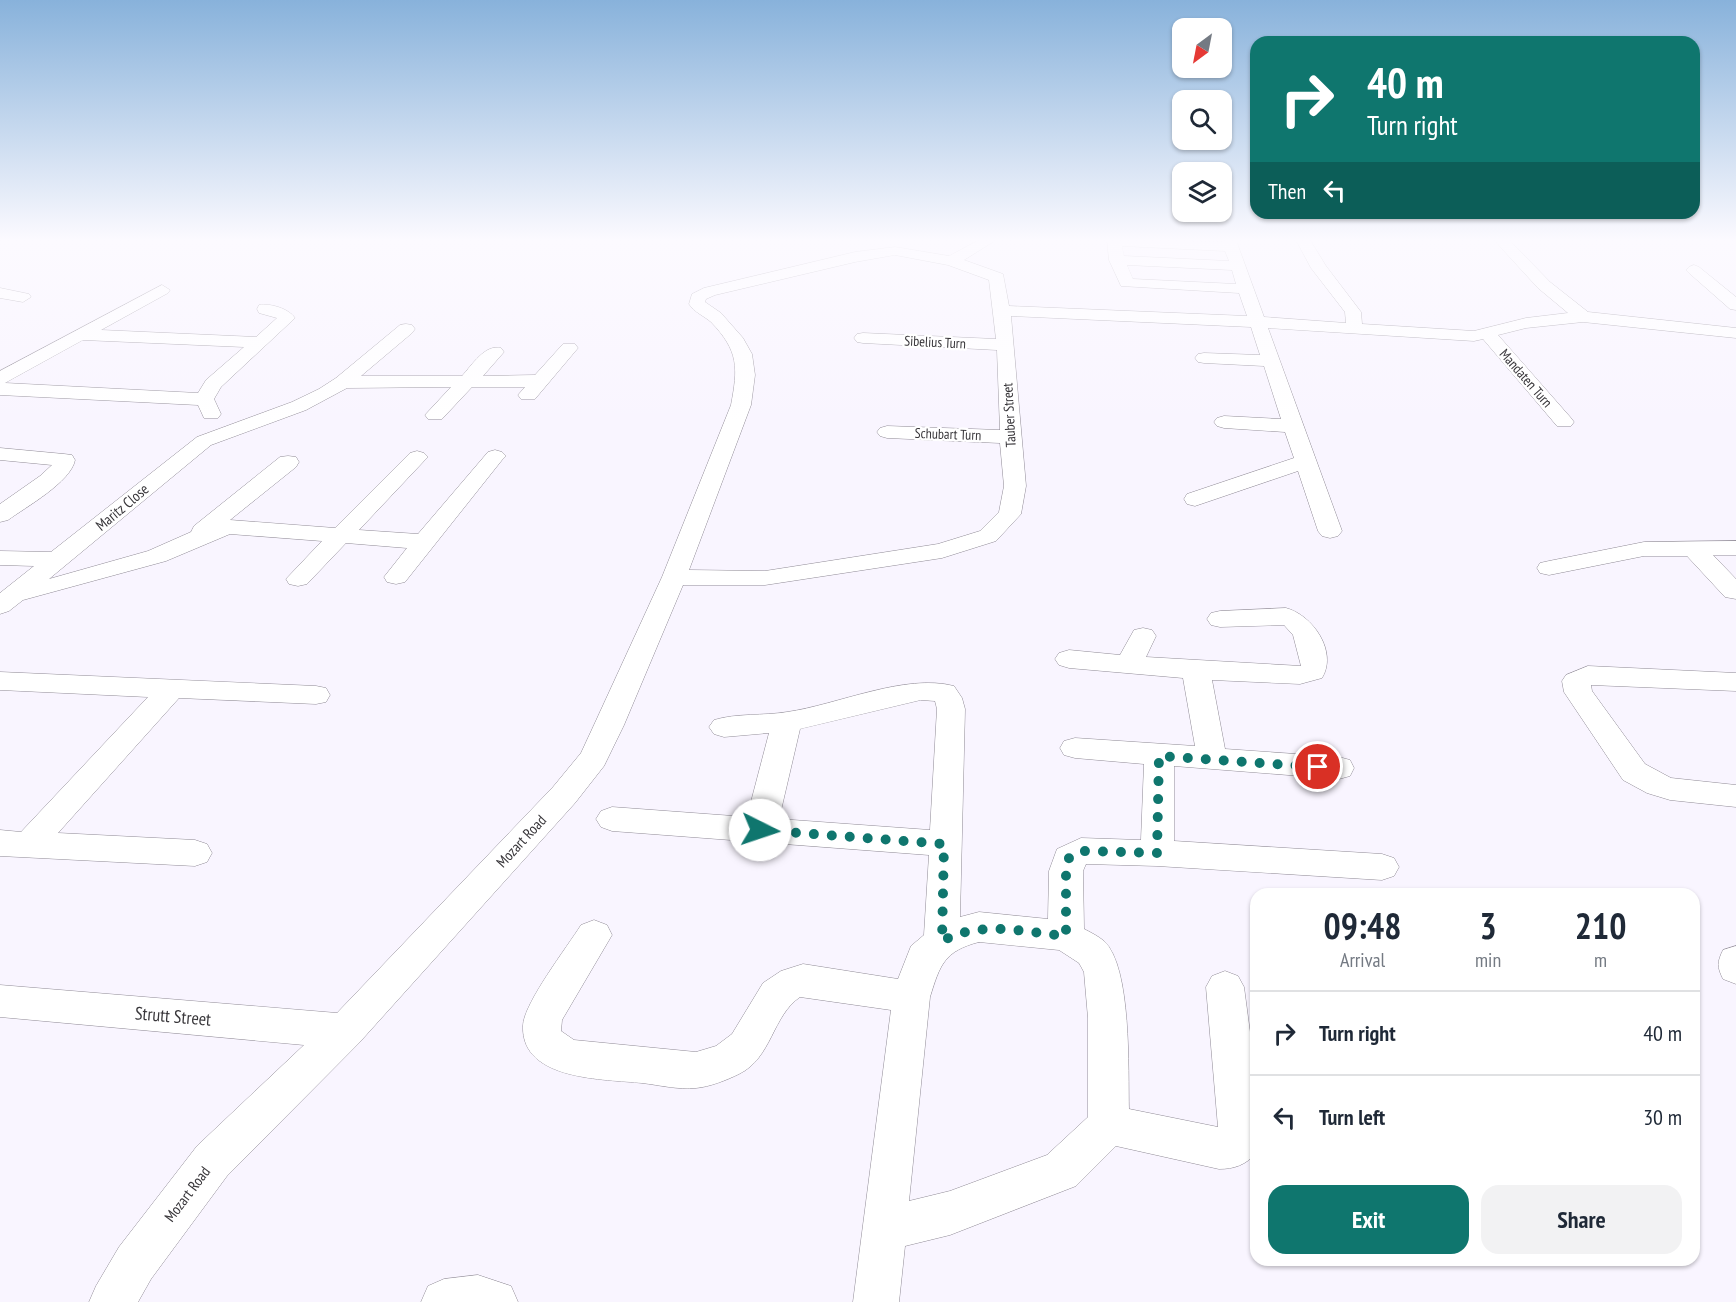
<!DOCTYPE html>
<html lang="en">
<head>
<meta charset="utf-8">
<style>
	:root { --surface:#fff; --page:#f2f2f3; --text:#1f2937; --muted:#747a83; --line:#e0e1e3; --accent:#0f766e }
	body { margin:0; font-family:"PT Sans Narrow",sans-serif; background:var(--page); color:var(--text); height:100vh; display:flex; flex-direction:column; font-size:22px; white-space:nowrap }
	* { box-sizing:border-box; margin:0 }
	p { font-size:20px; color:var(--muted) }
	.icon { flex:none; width:33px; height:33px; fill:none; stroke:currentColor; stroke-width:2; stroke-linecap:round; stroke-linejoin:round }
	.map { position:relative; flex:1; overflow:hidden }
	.details { position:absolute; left:1250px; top:888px; width:450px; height:378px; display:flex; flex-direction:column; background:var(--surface); border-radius:18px; box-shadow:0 2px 4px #0004 }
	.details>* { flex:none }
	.top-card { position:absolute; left:1250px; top:36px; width:450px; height:183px; border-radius:18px; box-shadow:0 2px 4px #0004; background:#0f766e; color:#fff; overflow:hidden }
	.needle { width:39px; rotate:212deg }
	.tools { position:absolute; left:1172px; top:18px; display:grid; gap:12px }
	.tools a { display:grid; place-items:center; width:60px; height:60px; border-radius:12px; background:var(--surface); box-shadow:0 2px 4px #0004; font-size:30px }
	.pin { position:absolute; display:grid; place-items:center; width:51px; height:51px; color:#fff; margin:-26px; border:3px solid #fff; border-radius:50%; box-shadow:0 2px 6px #0007 }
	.me { position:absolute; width:66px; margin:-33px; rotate:94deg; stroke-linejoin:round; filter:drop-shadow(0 0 4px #0008) }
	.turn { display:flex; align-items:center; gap:21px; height:126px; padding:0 18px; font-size:27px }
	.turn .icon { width:78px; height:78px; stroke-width:2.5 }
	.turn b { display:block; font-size:42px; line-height:51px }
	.then { display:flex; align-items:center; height:57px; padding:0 18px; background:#0003; gap:12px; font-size:22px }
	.eta { display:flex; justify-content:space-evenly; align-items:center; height:102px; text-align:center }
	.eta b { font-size:36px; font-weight:700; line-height:42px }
	.button { display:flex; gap:12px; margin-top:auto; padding:12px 18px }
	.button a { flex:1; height:69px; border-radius:18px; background:var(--accent); color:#fff; font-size:24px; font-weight:700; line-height:69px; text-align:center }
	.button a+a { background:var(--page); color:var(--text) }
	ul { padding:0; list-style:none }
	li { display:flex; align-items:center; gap:18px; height:84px; padding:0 18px; border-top:2px solid var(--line) }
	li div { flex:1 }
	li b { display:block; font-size:22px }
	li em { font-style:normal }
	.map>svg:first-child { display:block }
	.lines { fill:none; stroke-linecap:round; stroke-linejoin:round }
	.minor-casing { stroke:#908b96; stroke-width:1 }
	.minor { fill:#fff; fill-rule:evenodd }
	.route { stroke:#0f766e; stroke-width:10; stroke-dasharray:0 18 }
	.labels { text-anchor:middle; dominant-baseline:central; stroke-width:4.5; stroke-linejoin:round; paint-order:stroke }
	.far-street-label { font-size:14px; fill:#38363a; stroke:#fff }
	.street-label { font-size:15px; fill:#38363a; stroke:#fff }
	.near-street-label { font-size:18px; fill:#38363a; stroke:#fff }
</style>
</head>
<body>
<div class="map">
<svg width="1736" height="1302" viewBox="0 0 1736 1302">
	<rect width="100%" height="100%" fill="#f9f5ff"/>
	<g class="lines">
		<defs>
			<path id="minor" d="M979,240H996L964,260L1003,274L1009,306L1247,316L1239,293L1121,286L1109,260L1107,240L1222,242V240H1236L1264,317L1346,323L1345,312L1311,268L1296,240H1310L1326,266L1361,312L1362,324L1474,331L1526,318L1568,313L1538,288L1494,240H1509L1550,282L1588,312L1736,328V338L1583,322L1526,328L1498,335L1571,418L1574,422L1571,426H1557L1483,339L1474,341L1268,328L1342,531L1338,536L1330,538L1322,536L1318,531L1298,471L1195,506L1187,504L1184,499L1187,494L1294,458L1285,432L1224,428L1217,426L1214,422L1217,418L1224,416L1281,419L1264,366L1204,363L1198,362L1195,358L1198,354L1204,353L1260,355L1251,327L1011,316L1026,486L1021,514L996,541L942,558L765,585H683L624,725L604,766L575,803L359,1043L227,1176L151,1279L138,1302H89L96,1286L119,1247L197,1146L304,1045L0,1017V985L337,1013L553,787L581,753L594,725L662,577L731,405C738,368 739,351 711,322C704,316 694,312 689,304L692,294L704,288L855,252L895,247L949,256ZM1122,246L1225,251L1229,261L1124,256ZM895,255L948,265L989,280L996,339L863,333L857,334L854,338L857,342L863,343L997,350L1000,430L887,426L880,428L877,432L880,436L887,438L1000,443L1004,486L999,512L980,531L938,544L765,571L689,570L751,405L755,375L752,354L743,338L721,313L705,302L706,299L715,295L855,262ZM1127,265L1232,270L1236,284L1133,279Z
				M1694,265L1699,267L1736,297V310L1730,309L1689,273L1686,270L1689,267Z
				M162,285L170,290L168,293L101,330L256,337L277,318L259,313L257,309L259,305C271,303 289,309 295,318L221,387L214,399L221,414L218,418H204L198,405L0,395V371ZM83,340L244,347L206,380L198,393L5,383Z
				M0,288L29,294L31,297L23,302L0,298Z
				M406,324L412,325L415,329L412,333L361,376H462C472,365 485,344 501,348L504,352L483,376L535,375L563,344H575L578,348L535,399H521L518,395L525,387H472L442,419H428L425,415L451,387L347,388L306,410L211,445L49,579L148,551L191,532L194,526L280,457L288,456L296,457L299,462L296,467L230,520L335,528L410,453L417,451L424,453L428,457L424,461L359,530L418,534L488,452L495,450L502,452L506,456L502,460L405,582L396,584L387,582L384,577L407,548L346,543L307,584L298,586L289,584L286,579L322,541L230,534L166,561L23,600L9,611L0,614V593L34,566L0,565V551L51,552L197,437L292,402L319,389L336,378L400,325Z
				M0,448L64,454L72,455L75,460C71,482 26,507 8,520L0,522V504L40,476L52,465L0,460Z
				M1736,541V555H1713L1736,579V599L1725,597L1687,556H1644L1549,575L1540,573L1537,568L1540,563L1549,561L1644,542Z
				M1286,608C1313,615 1338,652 1322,678L1300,684L1212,680L1225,749L1339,757L1350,760L1354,768L1350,776L1339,779L1174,766V841L1382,854L1394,858L1399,867L1394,876L1382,880L1157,866L1086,864L1083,871L1084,929C1090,932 1098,936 1104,941C1132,967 1128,1071 1129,1109L1218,1127L1206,987L1212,976L1225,971L1238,976L1244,987L1256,1077V1153C1246,1165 1234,1169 1219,1169L1116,1146L1076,1186L950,1235L905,1246L899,1302H853L891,1010L800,997C772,1016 772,1058 739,1074C727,1080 709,1087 696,1088C679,1090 659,1085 642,1083C605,1079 521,1081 523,1026C523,1004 568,946 581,925L594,920L607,925L612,935L562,1020L561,1031L574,1040L696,1052L716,1046L732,1034L763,983L781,971L803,964L898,979L911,946L924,935L929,855L612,831L601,827L596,819L601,811L612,807L747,817L769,733L724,737L714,734L709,727L714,720C737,713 763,716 787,712C837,705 905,673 954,686L962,698L965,709L960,917L979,912L1048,919L1049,871L1057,849L1081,838L1141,840L1144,764L1075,758L1064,755L1060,748L1064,741L1075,738L1195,746L1183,678L1069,668L1059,665L1055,659L1059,653L1069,650L1120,655L1134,630L1143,628L1152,630L1156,636L1146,657L1301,666L1293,635L1284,625L1220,627L1211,625L1207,619L1211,613L1220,611ZM921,700L935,701L937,709L930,830L779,819L800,729ZM979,942L1059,950L1079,963L1084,972L1088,1018V1117L1047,1155L950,1191L909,1201L930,997C940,965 944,951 979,942Z
				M1588,666L1736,673V691L1591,685L1592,691L1645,764L1671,778L1736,785V807L1670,800L1647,793L1623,780L1564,692L1562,681L1566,675Z
				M0,672L316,686L326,688L330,695L326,702L316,704L179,698L58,833L195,840L207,844L212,853L207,862L195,866L0,856V830L21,832L148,697L0,690Z
				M1736,946V984L1723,979C1717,967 1717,962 1723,950Z
				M478,1275L511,1286L518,1302H421L428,1286L444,1279Z"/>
		</defs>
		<use href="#minor" class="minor-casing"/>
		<use href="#minor" class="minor"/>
	</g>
	<linearGradient id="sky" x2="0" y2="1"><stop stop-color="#88b2db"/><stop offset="0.57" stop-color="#fcfaff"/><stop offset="1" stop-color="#fcfaff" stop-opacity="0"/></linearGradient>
	<rect width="1736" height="422" fill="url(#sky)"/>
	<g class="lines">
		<path class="route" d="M760,830L944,844L942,941C982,920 1022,932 1066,936V870L1069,858L1081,851L1157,853L1159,756L1318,767"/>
	</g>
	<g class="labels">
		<g class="far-street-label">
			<text transform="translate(935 342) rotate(3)">Sibelius Turn</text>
			<text transform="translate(1526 378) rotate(49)">Mandaten Turn</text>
			<text transform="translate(1009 415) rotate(-93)">Tauber Street</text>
			<text transform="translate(948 434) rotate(2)">Schubart Turn</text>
		</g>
		<g class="street-label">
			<text transform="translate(122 507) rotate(-40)">Maritz Close</text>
			<text transform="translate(521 841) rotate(-47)">Mozart Road</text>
			<text transform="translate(187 1194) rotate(-53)">Mozart Road</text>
		</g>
		<g class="near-street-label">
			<text transform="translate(173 1016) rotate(5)">Strutt Street</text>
		</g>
	</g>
</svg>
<div class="tools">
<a><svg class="needle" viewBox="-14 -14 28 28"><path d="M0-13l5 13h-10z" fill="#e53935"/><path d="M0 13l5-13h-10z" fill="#747a83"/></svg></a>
<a><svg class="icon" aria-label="search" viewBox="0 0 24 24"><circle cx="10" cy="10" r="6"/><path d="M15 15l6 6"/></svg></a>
<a><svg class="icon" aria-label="layers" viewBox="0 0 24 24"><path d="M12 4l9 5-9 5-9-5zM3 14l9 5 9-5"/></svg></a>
</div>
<div class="pin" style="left:1318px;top:767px;background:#d93025"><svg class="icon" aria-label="arrive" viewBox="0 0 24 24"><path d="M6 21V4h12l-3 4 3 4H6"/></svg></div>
<svg class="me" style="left:760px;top:830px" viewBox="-20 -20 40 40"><circle r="19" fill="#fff"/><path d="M0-13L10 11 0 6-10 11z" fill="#0f766e"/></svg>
<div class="top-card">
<div class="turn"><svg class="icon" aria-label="right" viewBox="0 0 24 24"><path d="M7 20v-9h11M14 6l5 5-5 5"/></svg><div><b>40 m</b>Turn right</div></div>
<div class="then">Then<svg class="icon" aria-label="left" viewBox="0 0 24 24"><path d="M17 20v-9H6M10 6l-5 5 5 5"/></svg></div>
</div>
<section class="details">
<div class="eta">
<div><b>09:48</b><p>Arrival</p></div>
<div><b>3</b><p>min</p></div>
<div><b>210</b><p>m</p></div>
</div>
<ul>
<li><svg class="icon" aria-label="right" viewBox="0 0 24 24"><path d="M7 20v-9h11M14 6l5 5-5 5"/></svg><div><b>Turn right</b></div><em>40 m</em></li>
<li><svg class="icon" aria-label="left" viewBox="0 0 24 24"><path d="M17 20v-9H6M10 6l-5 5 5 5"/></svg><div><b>Turn left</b></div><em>30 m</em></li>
</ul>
<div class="button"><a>Exit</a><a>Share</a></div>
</section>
</div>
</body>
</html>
